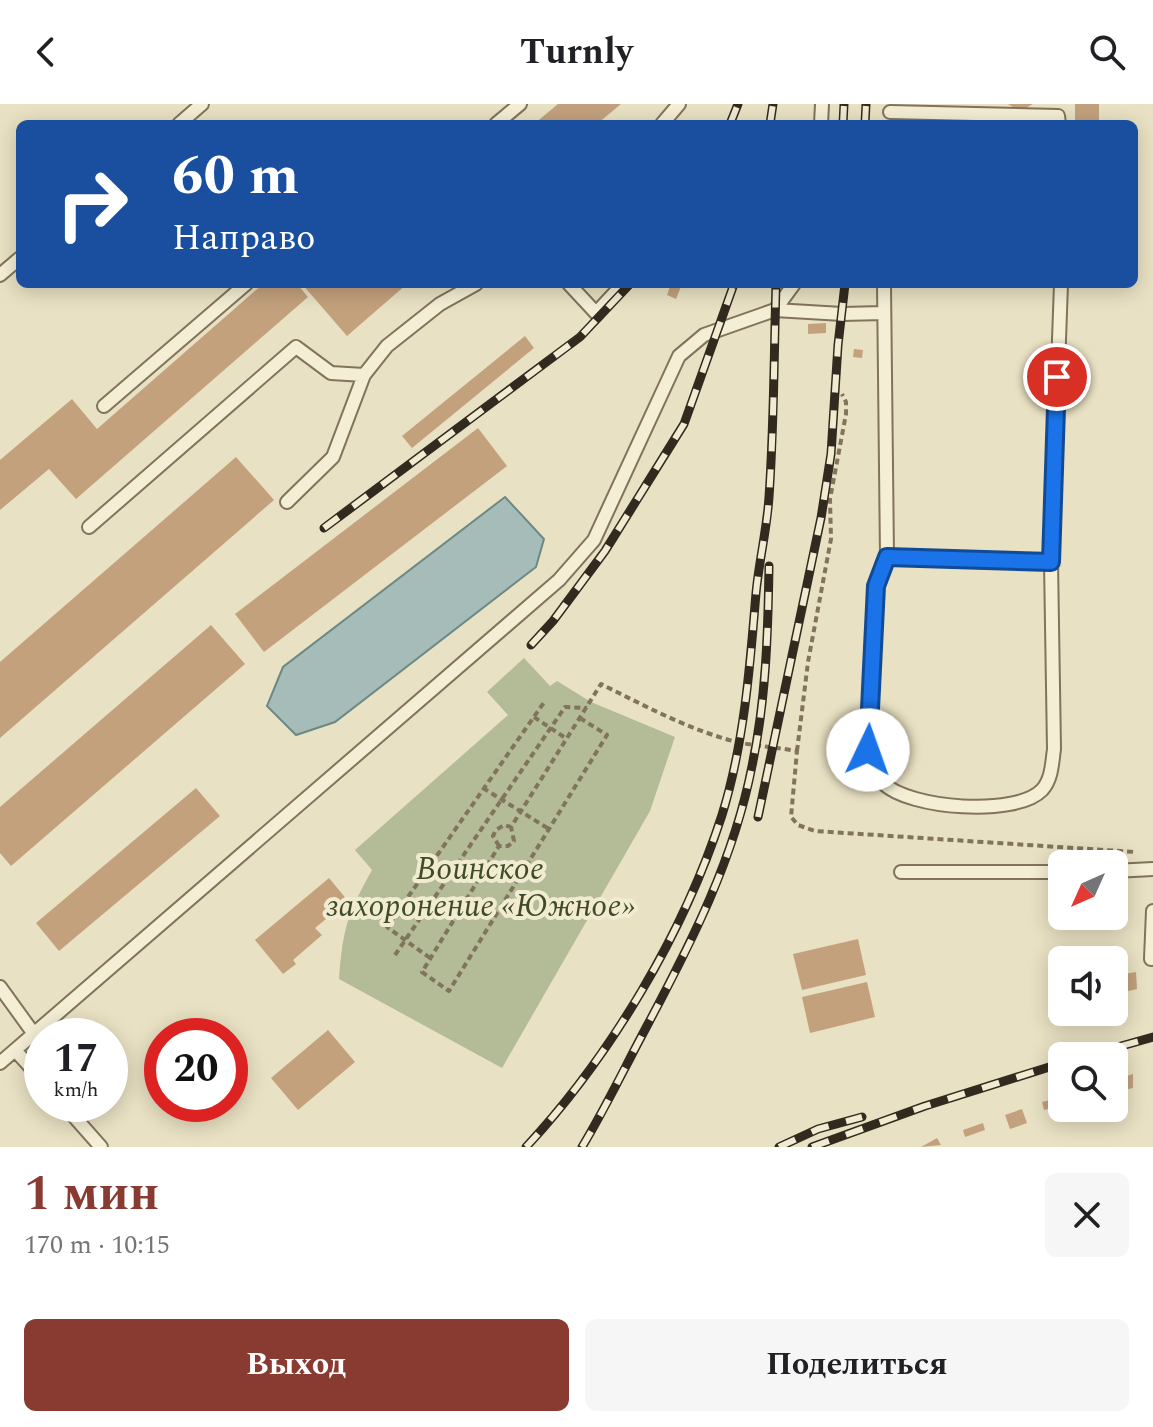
<!DOCTYPE html>
<html lang="ru">
<head>
<meta charset="utf-8">
<style>
	:root { --surface:#fff; --page:#f6f6f6; --text:#202124; --muted:#757577; --accent:#893b32 }
	body { margin:0; font-family:Spectral,serif; background:var(--page); color:var(--text); height:100vh; display:flex; flex-direction:column; font-size:30px; white-space:nowrap }
	* { box-sizing:border-box; margin:0 }
	p { font-size:26px; color:var(--muted) }
	.icon { flex:none; width:44px; height:44px; fill:none; stroke:currentColor; stroke-width:2; stroke-linecap:round; stroke-linejoin:round }
	.map { position:relative; height:1043px; overflow:hidden }
	.sheet { display:flex; flex-direction:column; background:var(--surface); flex:1 }
	.sheet>* { flex:none }
	.top-card { position:absolute; left:16px; top:16px; width:1122px; height:168px; border-radius:12px; box-shadow:0 4px 20px #0003; background:#1a4fa0; color:#fff; overflow:hidden }
	.needle { width:52px; rotate:225deg }
	.controls { position:absolute; left:1048px; top:746px; display:grid; gap:16px }
	.controls a { display:grid; place-items:center; width:80px; height:80px; border-radius:12px; background:var(--surface); box-shadow:0 4px 20px #0003; font-size:40px }
	.speed { position:absolute; left:24px; top:914px; display:flex; gap:16px; font-size:40px; font-weight:700; text-align:center }
	.speed>* { display:grid; place-content:center; width:104px; height:104px; border-radius:50%; background:var(--surface); box-shadow:0 4px 20px #0003; line-height:1 }
	.speed small { font-size:20px; font-weight:400 }
	.speed .limit { border:12px solid #d22; background:#fff; color:#111 }
	.pin { position:absolute; display:grid; place-items:center; width:68px; height:68px; color:#fff; margin:-34px; border:4px solid #fff; border-radius:50%; box-shadow:0 2px 8px #0007 }
	.me { position:absolute; width:88px; margin:-44px; rotate:3deg; stroke-linejoin:round; filter:drop-shadow(0 0 6px #0008) }
	.turn { display:flex; align-items:center; gap:28px; height:168px; padding:0 24px; font-size:36px }
	.turn .icon { width:104px; height:104px; stroke-width:2.5 }
	.turn b { display:block; font-size:56px; line-height:68px }
	.round { display:grid; place-items:center; flex:none; width:84px; height:84px; border-radius:12px; background:var(--page) }
	.head { display:flex; align-items:center; justify-content:space-between; height:136px; padding:0 24px }
	h1 { font-size:48px; font-weight:700; line-height:60px; color:var(--accent) }
	.cta { display:flex; gap:16px; margin-top:auto; padding:16px 24px }
	.cta a { flex:1; height:92px; border-radius:12px; background:var(--accent); color:#fff; font-size:32px; font-weight:700; line-height:92px; text-align:center }
	.cta a+a { background:var(--page); color:var(--text) }
	header { display:flex; justify-content:space-between; align-items:center; height:104px; padding:0 24px; background:var(--surface); font-size:36px; font-weight:700 }
	.map>svg:first-child { display:block }
	.cemetery { fill:#b3bb97 }
	.water { fill:#a5bcb8; stroke:#6d8985; stroke-width:2 }
	.building { fill:#c3a17d }
	.lines { fill:none; stroke-linecap:round; stroke-linejoin:round }
	.service-casing { stroke:#81735c; stroke-width:16 }
	.path { stroke:#81735c; stroke-width:4; stroke-dasharray:6 4; stroke-linecap:butt }
	.service { stroke:#f4eed5; stroke-width:12 }
	.rail-casing { stroke:#322a1e; stroke-width:9 }
	.rail { stroke:#f1ebd2; stroke-width:6; stroke-dasharray:18; stroke-linecap:butt }
	.route-casing { stroke:#114b97; stroke-width:20 }
	.route { stroke:#1a73e8; stroke-width:14 }
	.labels { text-anchor:middle; dominant-baseline:central; stroke-width:8; stroke-linejoin:round; paint-order:stroke }
	.park-label { font-size:32px; font-style:italic; fill:#3f4c27; stroke:#f1ebd2 }
</style>
</head>
<body>
<header><svg class="icon" aria-label="back" viewBox="0 0 24 24"><path d="M15 5l-7 7 7 7"/></svg>Turnly<svg class="icon" aria-label="search" viewBox="0 0 24 24"><circle cx="10" cy="10" r="6"/><path d="M15 15l6 6"/></svg></header>
<div class="map">
<svg width="1153" height="1043" viewBox="0 0 1153 1043">
	<rect width="100%" height="100%" fill="#e9e1c3"/>
	<path class="cemetery" d="M524,554L550,582L557,577L591,598L675,633L650,707L502,964L339,875C343,824 347,811 372,766L355,746L508,611L487,588Z"/>
	<path class="water" d="M505,393L544,435L536,463L335,618L296,631L267,602L283,563Z"/>
	<path class="building" d="M558,0H621L597,20H534Z
		M1008,0H1033L1020,7Z
		M1075,0H1099V20H1075Z
		M263,180H297L308,193L76,395L49,365L0,406V356L72,295L97,325Z
		M302,180H407L347,232Z
		M671,180H682L676,195L667,191Z
		M826,219V229L808,230V220Z
		M525,232L534,244L412,344L402,332Z
		M854,245L863,246L862,254L853,253Z
		M478,324L507,362L264,548L235,510Z
		M236,353L274,396L0,634V558Z
		M211,521L245,560L11,762L0,749V703Z
		M196,684L220,712L59,847L36,819Z
		M329,774L348,797L315,824L322,831L293,856L296,860L283,870L255,836Z
		M858,835L866,871L802,886L793,850Z
		M1136,868L1137,885L1120,889L1118,871Z
		M867,878L875,913L810,929L802,893Z
		M328,926L355,958L298,1006L271,974Z
		M1133,970V984L1114,988V976Z
		M1062,993V1001L1044,1006L1042,998Z
		M1022,1005L1027,1019L1010,1025L1005,1011Z
		M983,1019L985,1026L965,1033L963,1026Z
		M937,1034L941,1041L921,1043Z"/>
	<g class="lines">
		<defs>
			<path id="service" d="M890,8L1058,12L1059,20
				M179,20L202,0
				M496,20L520,0
				M662,20L679,0
				M821,20L822,0
				M0,171L20,154
				M569,180L596,209L623,180
				M884,180L887,453
				M775,206L794,180
				M104,302L246,180
				M287,398L333,353L364,271L387,242L440,200L476,180
				M89,423L296,243L331,269L364,271
				M1051,458L887,453L876,482L868,646C872,657 875,671 883,679C909,705 1016,713 1042,686C1052,675 1052,659 1054,645L1051,458L1061,180
				M1114,767L1153,765
				M901,768H1062
				M1151,855L1153,807
				M0,883L34,930
				M15,946L42,976
				M0,959L559,476L594,436L679,252L704,231L775,206L842,210L883,209
				M63,1000L101,1043"/>
		</defs>
		<use href="#service" class="service-casing"/>
		<path class="path" d="M534,613L567,635
			M580,614L607,631L449,887L422,868L499,742H508L514,737L511,723L601,580C643,601 684,623 729,636C751,642 774,643 797,647L791,713L798,721L815,727L1135,748
			M797,647L808,558L831,435L830,395L846,310V298L842,290
			M483,684L549,725
			M499,742L493,732L496,726L504,721L511,723
			M395,851L565,603L587,604
			M430,854L387,823L545,597"/>
		<use href="#service" class="service"/>
		<defs>
			<path id="rail" d="M730,20L738,0
				M770,20L773,0
				M843,20L844,0
				M865,20L866,0
				M324,424L580,233L630,180
				M531,541L553,517L605,447L684,320L734,180
				M758,713L821,414L831,350L838,241L845,180
				M1086,952L1153,933
				M526,1043C610,953 684,829 722,711C744,640 750,563 756,489C759,457 767,425 769,393C774,322 774,251 776,180
				M582,1043C606,1003 626,961 648,920C692,837 734,755 752,662C766,596 768,529 769,462
				M779,1043L818,1025L862,1013
				M812,1043L925,1002L1062,959"/>
		</defs>
		<use href="#rail" class="rail-casing"/>
		<use href="#rail" class="rail"/>
	</g>
	<g class="lines">
		<defs>
			<path id="route" d="M868,646L876,482L887,453L1051,458L1057,273"/>
		</defs>
		<use href="#route" class="route-casing"/>
		<use href="#route" class="route"/>
	</g>
	<g class="labels">
		<g class="park-label">
			<text x="480" y="765">Воинское<tspan x="480" dy="37">захоронение «Южное»</tspan></text>
		</g>
	</g>
</svg>
<div class="controls">
<a><svg class="needle" viewBox="-14 -14 28 28"><path d="M0-13l5 13h-10z" fill="#e53935"/><path d="M0 13l5-13h-10z" fill="#757577"/></svg></a>
<a><svg class="icon" aria-label="sound" viewBox="0 0 24 24"><path d="M4 9h4l5-4v14l-5-4H4zM17 9q2 3 0 6"/></svg></a>
<a><svg class="icon" aria-label="search" viewBox="0 0 24 24"><circle cx="10" cy="10" r="6"/><path d="M15 15l6 6"/></svg></a>
</div>
<div class="speed"><div>17<small>km/h</small></div><div class="limit">20</div></div>
<div class="pin" style="left:1057px;top:273px;background:#d93025"><svg class="icon" aria-label="arrive" viewBox="0 0 24 24"><path d="M6 21V4h12l-3 4 3 4H6"/></svg></div>
<svg class="me" style="left:868px;top:646px" viewBox="-20 -20 40 40"><circle r="19" fill="#fff"/><path d="M0-13L10 11 0 6-10 11z" fill="#1a73e8"/></svg>
<div class="top-card">
<div class="turn"><svg class="icon" aria-label="right" viewBox="0 0 24 24"><path d="M7 20v-9h11M14 6l5 5-5 5"/></svg><div><b>60 m</b>Направо</div></div>
</div>
</div>
<section class="sheet">
<div class="head"><div><h1>1 мин</h1><p>170 m · 10:15</p></div><a class="round"><svg class="icon" aria-label="close" viewBox="0 0 24 24"><path d="M6 6l12 12M18 6L6 18"/></svg></a></div>
<div class="cta"><a>Выход</a><a>Поделиться</a></div>
</section>
</body>
</html>
